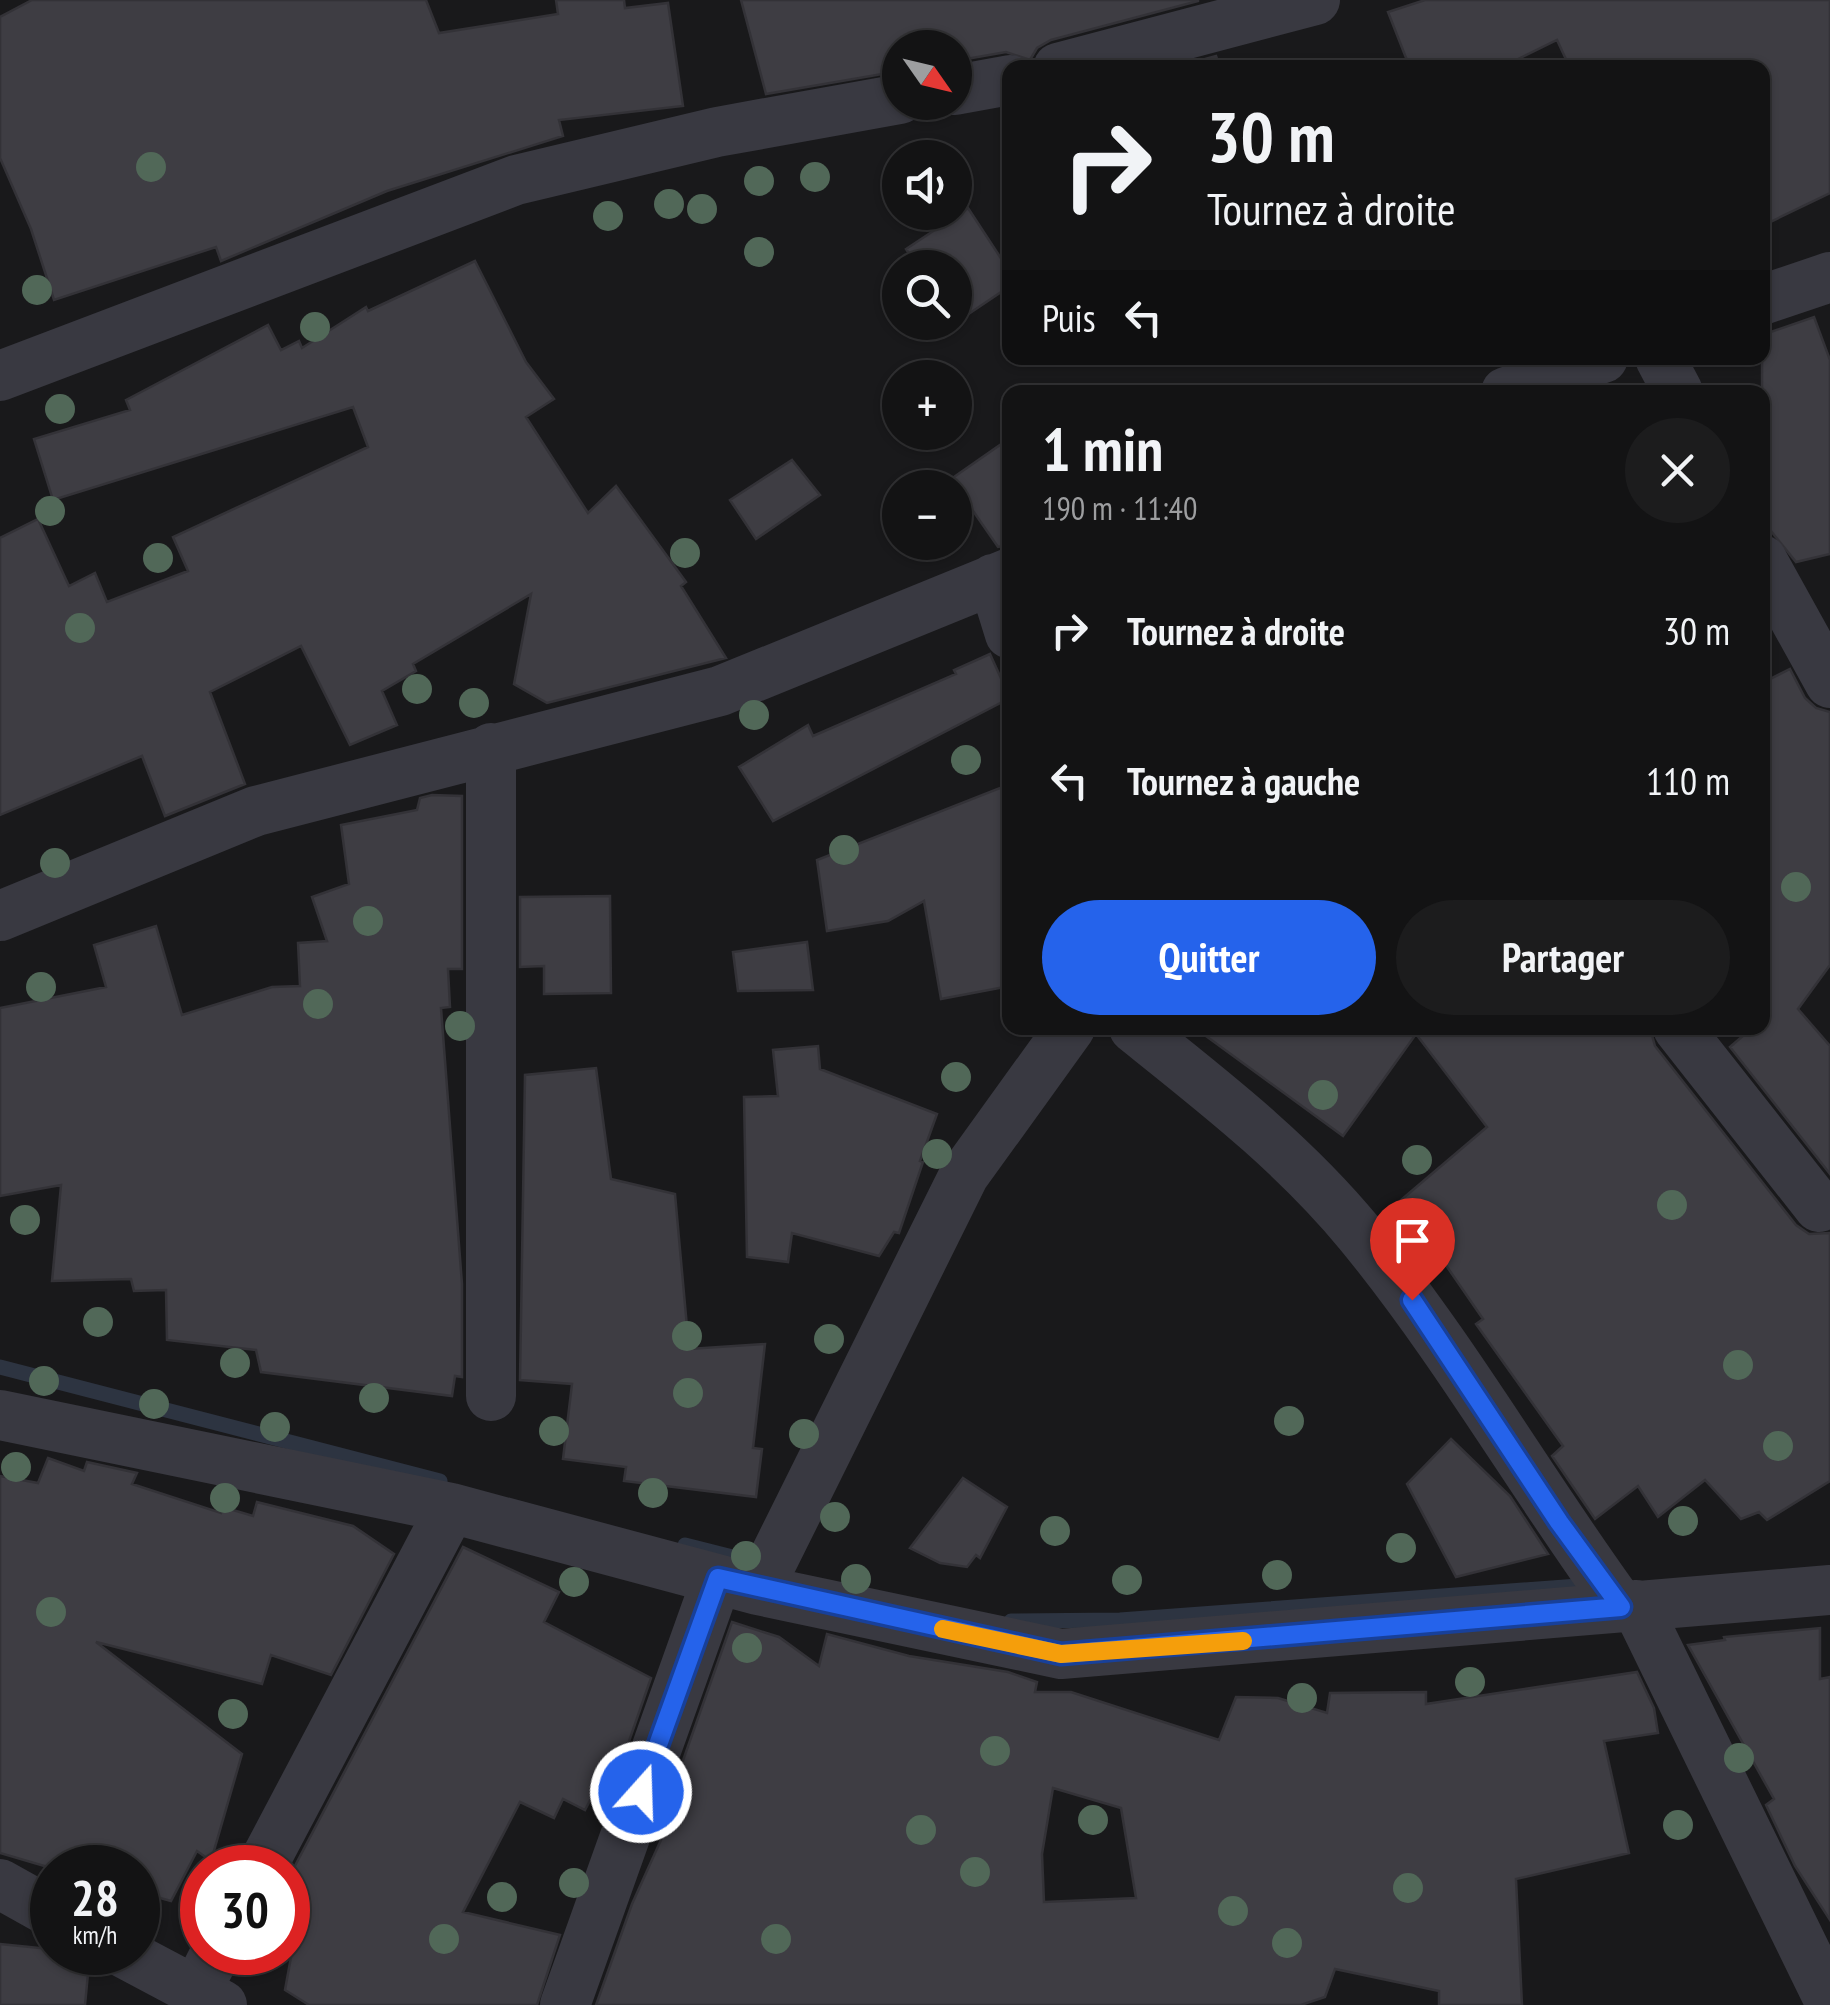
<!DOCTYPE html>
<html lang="fr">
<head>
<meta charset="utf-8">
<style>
	:root { --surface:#131314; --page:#1c1c1d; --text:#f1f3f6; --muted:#9d9ea0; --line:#323234; --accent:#2563eb }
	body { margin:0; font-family:"PT Sans Narrow",sans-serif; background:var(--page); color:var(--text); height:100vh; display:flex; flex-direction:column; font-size:38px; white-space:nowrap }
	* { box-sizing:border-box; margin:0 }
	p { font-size:32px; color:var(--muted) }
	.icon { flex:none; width:55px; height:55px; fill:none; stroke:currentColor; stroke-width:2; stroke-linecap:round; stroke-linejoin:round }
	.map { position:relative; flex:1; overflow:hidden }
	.side { position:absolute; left:1002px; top:385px; width:768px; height:650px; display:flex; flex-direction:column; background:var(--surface); border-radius:20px; box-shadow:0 2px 8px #0004,0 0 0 2px var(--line) }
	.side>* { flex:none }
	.hud { position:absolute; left:1002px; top:60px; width:768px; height:305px; border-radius:20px; box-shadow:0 2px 8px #0004,0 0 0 2px var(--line); background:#131314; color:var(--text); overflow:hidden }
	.needle { width:65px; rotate:124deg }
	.buttons { position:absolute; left:882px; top:30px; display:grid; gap:20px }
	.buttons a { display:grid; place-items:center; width:90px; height:90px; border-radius:50%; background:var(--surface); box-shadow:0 2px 8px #0004,0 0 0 2px var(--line); font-size:50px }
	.speed { position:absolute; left:30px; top:1845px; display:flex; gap:20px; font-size:50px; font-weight:700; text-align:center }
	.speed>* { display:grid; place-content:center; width:130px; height:130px; border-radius:50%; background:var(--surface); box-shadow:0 2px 8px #0004,0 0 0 2px var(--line); line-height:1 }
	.speed small { font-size:25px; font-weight:400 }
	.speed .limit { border:15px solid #d22; background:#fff; color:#111 }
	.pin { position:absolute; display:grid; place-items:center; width:85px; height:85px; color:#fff; margin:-102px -42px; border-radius:50% 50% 50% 0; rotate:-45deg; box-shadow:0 0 10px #0007 }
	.pin .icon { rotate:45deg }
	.me { position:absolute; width:110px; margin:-55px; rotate:20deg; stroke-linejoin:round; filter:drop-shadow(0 0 8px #0008) }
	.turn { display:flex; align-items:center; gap:35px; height:210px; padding:0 40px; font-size:45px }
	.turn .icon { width:130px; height:130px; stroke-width:2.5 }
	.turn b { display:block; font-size:70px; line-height:85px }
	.then { display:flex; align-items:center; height:95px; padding:0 40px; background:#0003; gap:20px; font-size:38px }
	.round { display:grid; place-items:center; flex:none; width:105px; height:105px; border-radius:52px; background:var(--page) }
	.headline { display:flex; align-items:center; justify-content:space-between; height:170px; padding:0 40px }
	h1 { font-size:60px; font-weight:700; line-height:75px }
	.primary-button { display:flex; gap:20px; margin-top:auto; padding:20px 40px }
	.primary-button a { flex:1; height:115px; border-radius:60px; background:var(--accent); color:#fff; font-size:40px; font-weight:700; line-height:115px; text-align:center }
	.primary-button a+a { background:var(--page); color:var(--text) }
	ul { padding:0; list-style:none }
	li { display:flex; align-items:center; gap:30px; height:150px; padding:0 40px }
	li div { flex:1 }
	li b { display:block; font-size:38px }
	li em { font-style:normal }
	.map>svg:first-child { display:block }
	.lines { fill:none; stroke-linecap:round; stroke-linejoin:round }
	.stream { stroke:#2d3441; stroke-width:15 }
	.building { fill:#3e3d43; stroke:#333237; stroke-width:2.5; fill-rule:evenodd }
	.street { stroke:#393941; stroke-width:50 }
	.tree { fill:#516858 }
	.route-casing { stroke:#184099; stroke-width:25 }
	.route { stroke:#2563eb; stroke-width:18 }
	.slow { stroke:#f59e0b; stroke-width:18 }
</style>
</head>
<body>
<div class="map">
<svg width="1830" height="2005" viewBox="0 0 1830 2005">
	<rect width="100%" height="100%" fill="#19191b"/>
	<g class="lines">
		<path class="stream" d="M0,1367L440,1481
			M685,1545L764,1565
			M1011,1621L1120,1620L1592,1585"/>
	</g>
	<path class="building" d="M32,0H426L439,33L558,14L556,0H624L625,8L668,3L683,106L559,120L563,136L387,191L221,261L216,247L54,300L31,229L0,158V17Z
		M741,0H1198V1L1051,40L1037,48L1030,60L1006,52L955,61V48H900V71L766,94Z
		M1425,0H1830V193L1762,226V68H1570L1557,40L1500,68H1410L1388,12Z
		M1216,56L1220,68H1172Z
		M968,208L1010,272V286L967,315H955V268H919L906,249Z
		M475,261L526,362L554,399L526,417L588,513L616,486L686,582L681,586L726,658L547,703L514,684L531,594L413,664L416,671L382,691L397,725L350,745L301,646L210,692L245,784L165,816L142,756L0,815V538L38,519L69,586L95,573L107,602L188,571L173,537L368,447L353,407L53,500L34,439L130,410L126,400L268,325L281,350L299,341L302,348L366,307L368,311Z
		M1814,317L1830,360V554L1796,562L1762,520V335Z
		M1010,438V545L998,547L951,479Z
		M792,460L820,495L756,539L730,500Z
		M990,654L1010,698L773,821L739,767L808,725L813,736L956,674L954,670Z
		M1790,669L1805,698L1816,708L1830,712V965L1798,1009L1830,1046V1174L1730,1047L1752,1028H1762V683Z
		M1010,784V986L941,999L924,901L888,921L827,931L817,860Z
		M432,795L462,796V969H448L450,1007L441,1008L462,1284V1377L455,1376L452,1396L261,1372L256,1350L167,1340L166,1290L134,1291L131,1279L52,1281L61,1185L0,1196V1008L106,987L94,945L156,926L182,1015L272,987L300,986L298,943L327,941L312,897L349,884L341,825L417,810L420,798Z
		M610,896L611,993L544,994V966L520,967V897Z
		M807,942L813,990L738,991L733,952Z
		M1195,1028H1650L1655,1046L1796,1225L1809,1234L1830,1233V1481L1767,1520L1759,1512L1741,1519L1705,1480L1658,1517L1638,1486L1595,1519L1552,1456L1563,1446L1476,1324L1483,1319L1401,1200L1487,1127L1416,1034L1343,1136Z
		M818,1046L820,1069L937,1114L920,1161L923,1162L899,1233L894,1232L879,1256L792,1233L788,1262L747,1257L744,1097L778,1096L773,1050Z
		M596,1068L611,1179L675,1194L689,1349L765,1344L753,1448L762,1449L756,1497L624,1481L626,1467L563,1459L572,1384L520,1380L525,1075Z
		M1451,1439L1510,1496L1548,1554L1456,1577L1407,1484Z
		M48,1458L84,1471L87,1462L137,1473L132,1484L221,1513L223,1507L253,1516L257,1502L353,1526L394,1554L331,1675L271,1655L262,1684L96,1642L242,1754L211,1861L197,1851L171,1901L138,1892V1868H51L0,1853V1476L38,1483Z
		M963,1478L1007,1507L980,1558L976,1555L967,1567L940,1563L910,1548Z
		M463,1547L559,1592L544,1622L651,1678L626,1750L619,1745L585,1810L563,1799L554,1818L520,1802L463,1912L560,1935L537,2005H309L285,1990L295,1935L288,1933V1879Z
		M732,1622L779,1637L819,1666L827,1634L909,1656L1008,1672L1037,1682L1035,1692H1071L1219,1740L1236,1697L1278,1698L1327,1713L1330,1693L1426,1692V1704L1637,1672L1654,1708L1658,1733L1604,1741L1629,1853L1516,1879L1522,2005H1439V1991L1335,1969L1325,1997L1301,2005H596L632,1904L684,1789L675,1783ZM1053,1788L1121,1808L1136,1898L1044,1902L1042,1854Z
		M1820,1628V1679L1830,1677V1920L1795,1866L1766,1805L1774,1799L1688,1645L1725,1640L1724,1637Z
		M0,1944L90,1953L85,2005H0Z"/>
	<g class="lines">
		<path class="street" d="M1058,68L1315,0
			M955,90L1010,80
			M1762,300L1830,277
			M1660,358L1678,392
			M0,376L516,180L717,132L900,99
			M1506,392L1603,358
			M1762,560L1830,683
			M993,579L1010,634
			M491,748V1396
			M0,916L256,811L720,691L1010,573
			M1134,1028C1214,1092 1294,1154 1359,1233C1456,1351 1531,1484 1621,1607
			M1678,1028L1819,1207
			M0,1415L451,1508L758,1590L1061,1654L1830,1590
			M758,1590L964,1175L1070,1028
			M1636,1605L1830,2002
			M261,1868L451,1508
			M0,1884L52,1913
			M122,1952L222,2005
			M196,2005L195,1994L216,1952
			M565,2005L717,1579"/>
	</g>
	<g class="tree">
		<circle cx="151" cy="167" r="15"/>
		<circle cx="815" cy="177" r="15"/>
		<circle cx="759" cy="181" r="15"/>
		<circle cx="669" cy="204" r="15"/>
		<circle cx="702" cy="209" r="15"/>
		<circle cx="608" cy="216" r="15"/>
		<circle cx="759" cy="252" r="15"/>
		<circle cx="37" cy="290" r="15"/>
		<circle cx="315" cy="327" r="15"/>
		<circle cx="60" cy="409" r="15"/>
		<circle cx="50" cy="511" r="15"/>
		<circle cx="685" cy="553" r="15"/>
		<circle cx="158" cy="558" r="15"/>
		<circle cx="80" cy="628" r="15"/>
		<circle cx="417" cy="689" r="15"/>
		<circle cx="474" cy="703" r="15"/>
		<circle cx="754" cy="715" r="15"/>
		<circle cx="966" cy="760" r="15"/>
		<circle cx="844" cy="850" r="15"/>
		<circle cx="55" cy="863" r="15"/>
		<circle cx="1796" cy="887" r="15"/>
		<circle cx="368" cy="921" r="15"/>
		<circle cx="41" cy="987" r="15"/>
		<circle cx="318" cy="1004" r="15"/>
		<circle cx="460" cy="1026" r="15"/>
		<circle cx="956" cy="1077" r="15"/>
		<circle cx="1323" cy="1095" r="15"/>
		<circle cx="937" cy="1154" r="15"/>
		<circle cx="1417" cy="1160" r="15"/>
		<circle cx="1672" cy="1205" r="15"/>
		<circle cx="25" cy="1220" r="15"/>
		<circle cx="98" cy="1322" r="15"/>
		<circle cx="687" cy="1336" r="15"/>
		<circle cx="829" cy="1339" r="15"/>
		<circle cx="235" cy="1363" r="15"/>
		<circle cx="1738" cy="1365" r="15"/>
		<circle cx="44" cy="1381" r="15"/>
		<circle cx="688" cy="1393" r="15"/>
		<circle cx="374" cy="1398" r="15"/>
		<circle cx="154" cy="1404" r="15"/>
		<circle cx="1289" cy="1421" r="15"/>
		<circle cx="275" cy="1427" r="15"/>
		<circle cx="554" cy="1431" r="15"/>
		<circle cx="804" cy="1434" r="15"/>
		<circle cx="1778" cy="1446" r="15"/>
		<circle cx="16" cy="1467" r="15"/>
		<circle cx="653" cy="1493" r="15"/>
		<circle cx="225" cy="1498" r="15"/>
		<circle cx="835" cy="1517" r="15"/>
		<circle cx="1683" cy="1521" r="15"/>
		<circle cx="1055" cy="1531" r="15"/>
		<circle cx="1401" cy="1548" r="15"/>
		<circle cx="746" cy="1556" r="15"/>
		<circle cx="1277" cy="1575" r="15"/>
		<circle cx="856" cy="1579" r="15"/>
		<circle cx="1127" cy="1580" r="15"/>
		<circle cx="574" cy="1582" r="15"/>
		<circle cx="51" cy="1612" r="15"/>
		<circle cx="747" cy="1648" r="15"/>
		<circle cx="1470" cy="1682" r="15"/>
		<circle cx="1302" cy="1698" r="15"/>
		<circle cx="233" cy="1714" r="15"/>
		<circle cx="995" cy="1751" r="15"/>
		<circle cx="1739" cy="1758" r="15"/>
		<circle cx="1093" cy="1820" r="15"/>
		<circle cx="1678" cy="1825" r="15"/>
		<circle cx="921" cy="1830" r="15"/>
		<circle cx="975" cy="1872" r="15"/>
		<circle cx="574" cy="1883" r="15"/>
		<circle cx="1408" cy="1888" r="15"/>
		<circle cx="502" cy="1897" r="15"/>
		<circle cx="1233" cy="1911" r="15"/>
		<circle cx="444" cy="1939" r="15"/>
		<circle cx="776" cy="1939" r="15"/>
		<circle cx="1287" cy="1943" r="15"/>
	</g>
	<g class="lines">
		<defs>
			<path id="route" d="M641,1792L718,1578L1061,1654L1621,1607L1559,1522L1412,1300"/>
		</defs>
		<use href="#route" class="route-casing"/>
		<use href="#route" class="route"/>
		<path class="slow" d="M943,1629L1061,1654L1243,1641"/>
	</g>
</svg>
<div class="buttons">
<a><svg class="needle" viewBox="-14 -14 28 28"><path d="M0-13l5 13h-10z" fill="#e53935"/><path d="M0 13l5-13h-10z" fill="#9d9ea0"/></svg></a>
<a><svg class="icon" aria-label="sound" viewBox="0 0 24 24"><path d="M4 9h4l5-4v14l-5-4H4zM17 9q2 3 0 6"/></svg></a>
<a><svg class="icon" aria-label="search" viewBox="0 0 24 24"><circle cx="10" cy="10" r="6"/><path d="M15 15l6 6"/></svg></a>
<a>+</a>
<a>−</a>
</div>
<div class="speed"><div>28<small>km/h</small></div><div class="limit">30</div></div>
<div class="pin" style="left:1412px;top:1300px;background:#d93025"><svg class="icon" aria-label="arrive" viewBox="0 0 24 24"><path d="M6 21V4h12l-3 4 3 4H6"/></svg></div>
<svg class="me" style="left:641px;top:1792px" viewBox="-20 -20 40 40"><circle r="17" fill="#2563eb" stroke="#fff" stroke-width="3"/><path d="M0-11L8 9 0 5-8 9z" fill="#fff"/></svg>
<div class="hud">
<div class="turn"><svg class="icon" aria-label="right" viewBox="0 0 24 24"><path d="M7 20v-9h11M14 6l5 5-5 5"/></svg><div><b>30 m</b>Tournez à droite</div></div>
<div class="then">Puis<svg class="icon" aria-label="left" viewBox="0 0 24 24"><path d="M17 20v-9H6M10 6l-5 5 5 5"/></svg></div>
</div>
<section class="side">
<div class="headline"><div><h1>1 min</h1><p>190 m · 11:40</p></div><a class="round"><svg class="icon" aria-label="close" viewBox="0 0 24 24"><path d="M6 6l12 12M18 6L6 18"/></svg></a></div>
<ul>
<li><svg class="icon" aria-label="right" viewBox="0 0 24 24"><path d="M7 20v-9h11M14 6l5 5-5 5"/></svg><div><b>Tournez à droite</b></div><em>30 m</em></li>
<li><svg class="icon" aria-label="left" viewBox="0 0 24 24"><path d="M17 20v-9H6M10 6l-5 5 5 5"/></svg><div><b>Tournez à gauche</b></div><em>110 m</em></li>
</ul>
<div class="primary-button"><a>Quitter</a><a>Partager</a></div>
</section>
</div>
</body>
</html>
